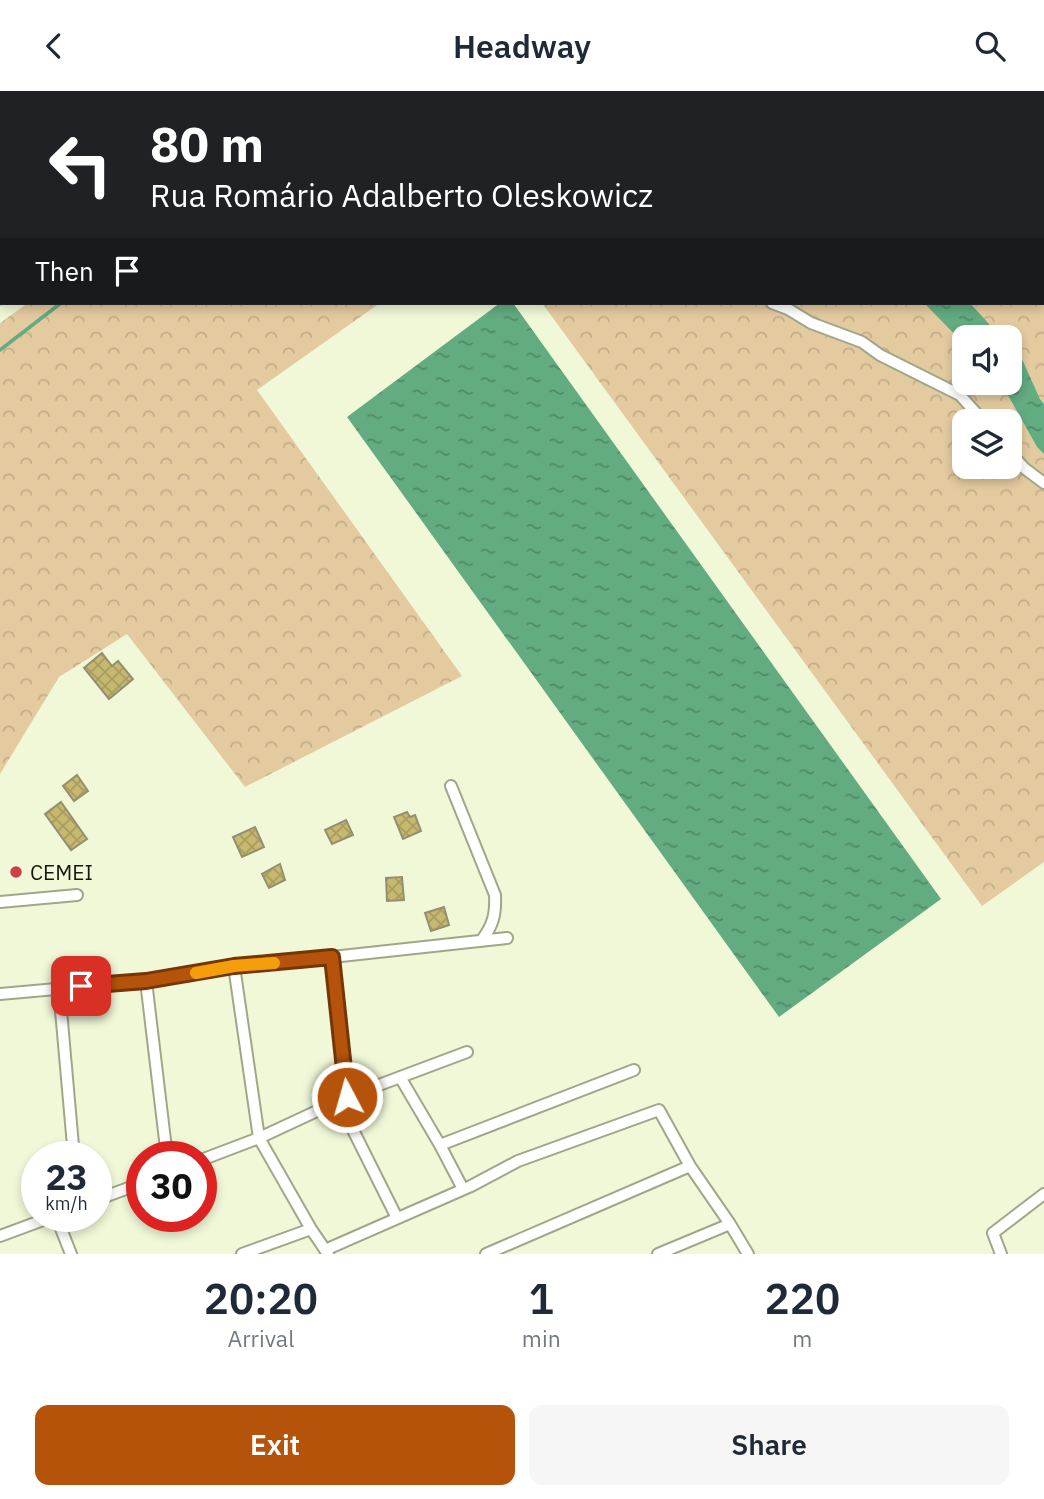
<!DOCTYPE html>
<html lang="en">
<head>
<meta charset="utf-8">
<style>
	:root { --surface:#fff; --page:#f6f6f7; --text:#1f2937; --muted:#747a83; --accent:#b45309 }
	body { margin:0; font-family:"IBM Plex Sans",sans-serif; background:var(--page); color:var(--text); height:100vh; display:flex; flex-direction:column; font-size:26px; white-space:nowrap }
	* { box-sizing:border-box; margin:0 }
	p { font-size:23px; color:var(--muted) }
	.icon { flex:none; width:38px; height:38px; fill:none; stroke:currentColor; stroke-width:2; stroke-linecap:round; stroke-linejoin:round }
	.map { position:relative; height:1163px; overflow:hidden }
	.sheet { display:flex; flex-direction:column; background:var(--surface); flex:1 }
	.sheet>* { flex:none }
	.banner { position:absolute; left:0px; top:0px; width:1045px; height:214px; box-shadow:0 4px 10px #0003; background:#202124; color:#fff; overflow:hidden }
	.fabs { position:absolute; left:952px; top:234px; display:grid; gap:14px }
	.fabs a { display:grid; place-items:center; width:70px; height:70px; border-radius:14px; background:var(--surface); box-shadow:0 4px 10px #0003; font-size:35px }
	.speed { position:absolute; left:21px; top:1050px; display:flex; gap:14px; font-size:35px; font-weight:700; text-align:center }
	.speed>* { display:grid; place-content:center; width:91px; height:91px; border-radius:50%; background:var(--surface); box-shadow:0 4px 10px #0003; line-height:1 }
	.speed small { font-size:18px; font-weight:400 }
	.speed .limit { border:10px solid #d22; background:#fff; color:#111 }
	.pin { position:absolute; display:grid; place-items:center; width:60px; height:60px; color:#fff; margin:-30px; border-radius:14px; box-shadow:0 4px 10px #0006 }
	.me { position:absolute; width:77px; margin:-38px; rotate:354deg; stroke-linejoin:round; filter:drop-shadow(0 0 5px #0008) }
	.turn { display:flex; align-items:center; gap:24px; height:147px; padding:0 35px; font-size:32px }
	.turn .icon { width:91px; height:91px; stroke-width:2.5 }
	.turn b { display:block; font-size:49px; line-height:60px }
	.then { display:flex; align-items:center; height:66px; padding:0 35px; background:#0003; gap:14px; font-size:26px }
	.eta { display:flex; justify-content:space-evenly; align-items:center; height:119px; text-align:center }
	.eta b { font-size:42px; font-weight:600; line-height:49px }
	.action { display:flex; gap:14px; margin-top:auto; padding:14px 35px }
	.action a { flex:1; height:80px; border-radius:14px; background:var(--accent); color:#fff; font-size:28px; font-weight:600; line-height:80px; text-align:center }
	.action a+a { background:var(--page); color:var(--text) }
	header { display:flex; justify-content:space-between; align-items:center; height:91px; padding:0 35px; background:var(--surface); font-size:32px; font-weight:600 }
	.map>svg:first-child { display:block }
	.forest { fill:url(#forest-crowns); fill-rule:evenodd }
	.water { fill:url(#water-ripples) }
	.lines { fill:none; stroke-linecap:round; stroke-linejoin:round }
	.stream { stroke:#63ab81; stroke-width:3.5 }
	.building { fill:url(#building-cross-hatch); stroke:#948f71; stroke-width:2 }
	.street-casing { stroke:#a0a789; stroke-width:14 }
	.secondary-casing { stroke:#a0a789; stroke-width:19 }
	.street { stroke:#fff; stroke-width:10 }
	.secondary { stroke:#fff; stroke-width:16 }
	.route-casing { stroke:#753606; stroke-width:18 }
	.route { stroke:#b45309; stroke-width:12 }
	.slow { stroke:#f59e0b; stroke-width:12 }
	.poi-dot { fill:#cf3f48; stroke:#f1f8d8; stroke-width:2.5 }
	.labels { text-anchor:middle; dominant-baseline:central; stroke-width:5; stroke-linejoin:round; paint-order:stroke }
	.poi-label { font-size:21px; fill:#14170c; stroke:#f1f8d8; text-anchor:start }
</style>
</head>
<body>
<header><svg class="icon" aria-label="back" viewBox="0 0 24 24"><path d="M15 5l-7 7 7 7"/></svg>Headway<svg class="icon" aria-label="search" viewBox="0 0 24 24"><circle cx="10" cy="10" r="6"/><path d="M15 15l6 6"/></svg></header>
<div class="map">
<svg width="1044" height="1163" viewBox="0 0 1044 1163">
	<defs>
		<pattern id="forest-crowns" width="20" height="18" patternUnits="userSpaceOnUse" patternTransform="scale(1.75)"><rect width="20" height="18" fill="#e4ca9f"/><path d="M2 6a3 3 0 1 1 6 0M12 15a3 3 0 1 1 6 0" fill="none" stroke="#c3ad88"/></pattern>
		<pattern id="water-ripples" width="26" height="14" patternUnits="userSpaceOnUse" patternTransform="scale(1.75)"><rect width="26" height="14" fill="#63ab81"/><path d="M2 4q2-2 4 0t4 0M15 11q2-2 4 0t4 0" fill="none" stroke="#508a68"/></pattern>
		<pattern id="building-cross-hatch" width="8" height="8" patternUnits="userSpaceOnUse" patternTransform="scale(1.75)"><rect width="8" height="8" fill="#c6b86f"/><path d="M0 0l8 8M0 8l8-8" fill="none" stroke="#a99d5f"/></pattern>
	</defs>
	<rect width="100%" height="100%" fill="#f1f8d8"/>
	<path class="forest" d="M326,0H904L903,2H324Z
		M961,0H1044V313L1040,308L1023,270L1010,255V247H1002L970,212H1043V2H959Z
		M28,212H380L257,299L462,585L245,696L127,543L59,586L0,683V232Z
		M542,212H924L964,253V292H1001L1037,356L1044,363V771L982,815ZM964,331H1010V376H964Z"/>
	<path class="water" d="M500,212H513L941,808L779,926L347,326Z
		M924,212H970L1002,247H964V253Z
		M1010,255L1023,270L1040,308L1044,313V363L1037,356L1001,292H1010Z"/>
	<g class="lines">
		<path class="stream" d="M346,2L349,0
			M0,259L61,212"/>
	</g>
	<path class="building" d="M102,562L112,575L118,570L133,588L109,608L84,577Z
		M77,684L88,700L74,710L63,695Z
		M61,711L87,748L71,759L45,723Z
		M407,721L410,726L415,724L421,740L403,748L394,726Z
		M346,729L353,744L332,753L325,739Z
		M255,736L264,756L242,766L233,746Z
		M280,773L285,789L269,797L262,783Z
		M402,786L404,809L387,810L386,787Z
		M444,816L449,834L431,840L425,822Z"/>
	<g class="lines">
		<defs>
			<path id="street" d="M13,0L14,2
				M110,2L112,0
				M0,81L2,79
				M772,212L788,218L811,232L862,251L880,264L960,304L984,331
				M1010,361L1024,377L1044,392
				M451,695L495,804C496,823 493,835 481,850
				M0,811L77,804
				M332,866L347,1006
				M234,875L259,1047L311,1138L328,1163
				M146,890L167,1066
				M59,897L74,1066
				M0,903L146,890L234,875L332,866L507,847
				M400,986L440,1054L463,1098
				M339,1011L397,1127
				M440,1054L634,979
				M201,1069L259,1047L347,1006L467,961
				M96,1109L142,1092
				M56,1125L71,1163
				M0,1145L54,1125
				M325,1159L471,1095L518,1070L659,1019L690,1075L730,1133L748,1163
				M242,1163L311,1138
				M486,1163L690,1075
				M658,1163L730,1133
				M1001,1163L993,1142L1044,1103"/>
			<path id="secondary" d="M124,0L125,2
				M280,2L283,0
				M0,205L2,204"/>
		</defs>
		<use href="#street" class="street-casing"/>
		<use href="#secondary" class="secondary-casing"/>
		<use href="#street" class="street"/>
		<use href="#secondary" class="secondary"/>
	</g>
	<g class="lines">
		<defs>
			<path id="route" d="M81,895L146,890L234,875L332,866L347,1006"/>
		</defs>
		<use href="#route" class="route-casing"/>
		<use href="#route" class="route"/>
		<path class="slow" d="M196,882L234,875L274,872"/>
	</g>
	<circle class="poi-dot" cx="16" cy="781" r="7"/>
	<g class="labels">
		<g class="poi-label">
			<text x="30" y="781">CEMEI</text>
		</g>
	</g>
</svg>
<div class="fabs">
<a><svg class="icon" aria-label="sound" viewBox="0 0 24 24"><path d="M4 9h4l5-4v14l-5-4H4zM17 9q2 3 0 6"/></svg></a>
<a><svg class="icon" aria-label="layers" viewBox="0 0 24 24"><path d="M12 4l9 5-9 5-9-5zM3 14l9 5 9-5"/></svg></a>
</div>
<div class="speed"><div>23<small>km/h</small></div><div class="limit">30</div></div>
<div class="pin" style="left:81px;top:895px;background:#d93025"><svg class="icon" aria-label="arrive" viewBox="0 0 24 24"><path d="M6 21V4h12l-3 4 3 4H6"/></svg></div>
<svg class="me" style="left:347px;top:1006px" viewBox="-20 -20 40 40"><circle r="17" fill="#b45309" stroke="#fff" stroke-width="3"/><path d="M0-11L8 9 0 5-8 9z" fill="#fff"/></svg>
<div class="banner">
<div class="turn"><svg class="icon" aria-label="left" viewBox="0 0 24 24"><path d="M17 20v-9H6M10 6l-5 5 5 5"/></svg><div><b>80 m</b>Rua Romário Adalberto Oleskowicz</div></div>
<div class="then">Then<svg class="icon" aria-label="arrive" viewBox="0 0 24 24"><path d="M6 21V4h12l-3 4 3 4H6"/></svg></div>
</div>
</div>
<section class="sheet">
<div class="eta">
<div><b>20:20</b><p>Arrival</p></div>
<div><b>1</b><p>min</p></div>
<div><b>220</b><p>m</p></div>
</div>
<div class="action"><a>Exit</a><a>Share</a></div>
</section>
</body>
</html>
